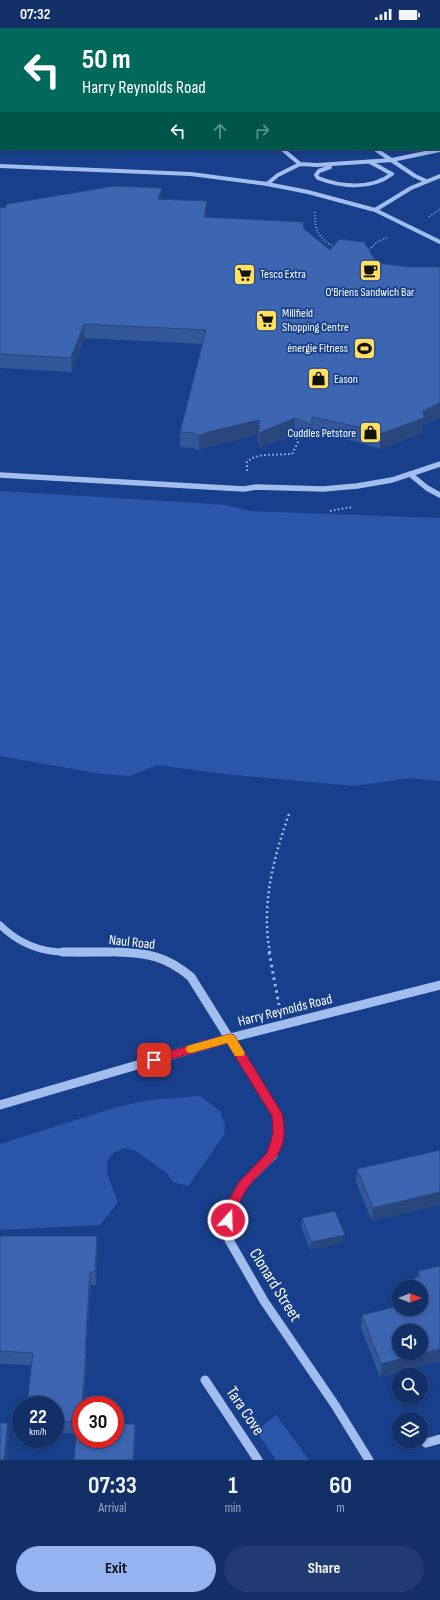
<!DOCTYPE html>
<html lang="en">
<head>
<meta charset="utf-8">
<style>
	:root { --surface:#122f68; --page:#1f3b71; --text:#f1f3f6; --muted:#9ca9c0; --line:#314a7c; --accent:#95b2f1 }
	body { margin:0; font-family:"Sofia Sans Condensed",sans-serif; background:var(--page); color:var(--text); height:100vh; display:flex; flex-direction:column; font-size:15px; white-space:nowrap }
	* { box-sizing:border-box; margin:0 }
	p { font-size:13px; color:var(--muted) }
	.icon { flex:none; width:22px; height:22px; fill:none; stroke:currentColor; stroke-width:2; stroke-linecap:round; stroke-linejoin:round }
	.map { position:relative; height:1432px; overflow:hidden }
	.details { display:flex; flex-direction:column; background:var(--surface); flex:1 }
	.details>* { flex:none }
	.top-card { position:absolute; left:0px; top:0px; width:440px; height:122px; box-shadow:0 2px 6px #0003,0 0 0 1px var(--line); background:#00695c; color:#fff; overflow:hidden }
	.needle { width:26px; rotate:90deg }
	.tools { position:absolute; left:392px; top:1252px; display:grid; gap:8px }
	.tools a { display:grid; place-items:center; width:36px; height:36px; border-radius:50%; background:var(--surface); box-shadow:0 2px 6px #0003,0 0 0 1px var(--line); font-size:20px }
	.speed { position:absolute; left:12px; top:1368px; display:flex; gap:8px; font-size:20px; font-weight:700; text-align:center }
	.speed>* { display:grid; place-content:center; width:52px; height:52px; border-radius:50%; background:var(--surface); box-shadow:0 2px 6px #0003,0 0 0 1px var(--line); line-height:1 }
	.speed small { font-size:10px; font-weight:400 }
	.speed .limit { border:6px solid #d22; background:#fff; color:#111 }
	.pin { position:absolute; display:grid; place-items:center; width:34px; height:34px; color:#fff; margin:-17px; border-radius:8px; box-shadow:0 2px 6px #0006 }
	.me { position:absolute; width:44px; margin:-22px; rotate:20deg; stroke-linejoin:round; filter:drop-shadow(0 0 3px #0008) }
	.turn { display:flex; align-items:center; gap:14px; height:84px; padding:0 16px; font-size:18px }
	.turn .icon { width:52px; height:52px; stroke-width:2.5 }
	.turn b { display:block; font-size:28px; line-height:34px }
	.lanes { display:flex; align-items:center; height:38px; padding:0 16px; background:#0003; justify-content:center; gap:20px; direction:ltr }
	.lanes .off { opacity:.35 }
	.eta { display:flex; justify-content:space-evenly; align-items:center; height:68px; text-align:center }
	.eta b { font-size:24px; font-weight:700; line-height:28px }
	.cta { display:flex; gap:8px; margin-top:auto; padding:8px 16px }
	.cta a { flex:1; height:46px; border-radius:24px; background:var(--accent); color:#111; font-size:16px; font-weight:700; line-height:46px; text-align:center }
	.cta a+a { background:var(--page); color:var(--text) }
	.status { display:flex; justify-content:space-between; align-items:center; height:28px; padding:0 20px; background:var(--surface); direction:ltr }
	.status svg { height:11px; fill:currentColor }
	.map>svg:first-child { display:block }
	.green { fill:#2a57aa }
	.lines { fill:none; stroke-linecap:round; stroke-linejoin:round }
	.path-far3 { stroke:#a2bdee; stroke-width:1.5; stroke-dasharray:1 2; stroke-linecap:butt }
	.path-far2 { stroke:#a2bdee; stroke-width:2; stroke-dasharray:1.5 2.5; stroke-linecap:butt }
	.path-far1 { stroke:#a2bdee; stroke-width:2.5; stroke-dasharray:2 3; stroke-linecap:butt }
	.path { stroke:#a2bdee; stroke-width:3; stroke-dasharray:2.5 4; stroke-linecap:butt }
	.minor-far3 { stroke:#a2bdee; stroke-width:4 }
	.minor-far2 { stroke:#a2bdee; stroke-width:5.5 }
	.minor-far1 { stroke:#a2bdee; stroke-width:7 }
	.minor { stroke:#a2bdee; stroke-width:9 }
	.major { fill:#e9efff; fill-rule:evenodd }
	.wall { fill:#345799 }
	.shaded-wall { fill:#2a477d }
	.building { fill:#3c65b2; stroke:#2a477d; fill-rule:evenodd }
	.route { fill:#e11d48; stroke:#92132f }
	.slow { fill:#f59e0b }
	.labels { text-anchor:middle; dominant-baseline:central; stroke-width:3.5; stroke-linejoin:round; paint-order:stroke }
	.far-poi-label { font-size:12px; fill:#fff; stroke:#183f8b; text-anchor:start }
	.street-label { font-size:14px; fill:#fff; stroke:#183f8b }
	.near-street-label { font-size:17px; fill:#fff; stroke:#183f8b }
</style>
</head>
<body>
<div class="status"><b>07:32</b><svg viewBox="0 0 49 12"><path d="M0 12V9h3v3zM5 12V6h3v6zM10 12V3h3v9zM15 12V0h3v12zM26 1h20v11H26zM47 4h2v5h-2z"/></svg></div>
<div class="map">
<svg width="440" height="1432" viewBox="0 0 440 1432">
	<rect width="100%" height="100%" fill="#183f8b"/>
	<path class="green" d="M0,463L198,475L226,477L250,483L440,490V753L410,750L354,758L224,746L158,737L129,748L101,746L0,728Z
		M200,1068L220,1083L225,1097L224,1107L188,1158L173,1154L168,1146L134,1122L125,1120L113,1125L107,1134V1146L118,1174L100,1197L0,1202V1116L117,1079L149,1072Z
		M276,1387L309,1432H276L256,1403Z"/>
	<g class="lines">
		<path class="path-far3" d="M357,0L359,1
			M8,1L10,0
			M315,184C314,201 319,212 335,219
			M429,189L440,181
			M367,224L377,214L389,209"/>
		<path class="path-far2" d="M247,443V434L252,430L263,427L292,426L298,414L295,406
			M330,483L352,479"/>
		<path class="path-far1" d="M270,925C261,876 273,832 289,786"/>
		<path class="path" d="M269,924L279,977"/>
		<path class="minor-far3" d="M282,121L300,136L317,137L392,132L440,122
			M375,121L415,148L426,153
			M0,138L191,146L267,156L308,164L375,182L440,214
			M330,139L319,143L316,147L318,150C341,159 371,162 392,146L370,134
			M267,156L278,147L300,136
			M375,182L411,160L440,148"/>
		<path class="minor-far2" d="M410,446L427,460L440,467
			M0,447L244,461L256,459L323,461L357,458L392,452L440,436"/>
		<path class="minor-far1" d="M0,897C41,938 86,920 136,925"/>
		<path class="minor" d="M63,924H112
			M116,924C148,925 166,928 191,949L277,1087L278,1106L273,1127L243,1157L232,1177L227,1191L229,1212L264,1273L335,1377L369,1432
			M0,1077L230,1010L440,957
			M205,1352L258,1432
			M426,1415L440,1411"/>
		<path class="major" d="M327,0H334L335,1H328Z
			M439,71L440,72V76L439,75Z"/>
	</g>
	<path class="wall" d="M363,0H440V15H439V1H365Z
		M439,36H440V57L439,56Z
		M162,171L207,173V189L304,201L330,222L377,235L409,239H440V389L423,397V405L380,421L358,414L312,404V412L295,406L259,420L258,407L208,419L199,423L193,420L180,419V404L202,316L85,310L72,344L0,340V179L5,180Z
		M440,1122L372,1193L356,1154L357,1141Z
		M302,1190L345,1207L344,1214L310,1222L301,1198Z
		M0,1208H97L98,1220L96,1257H91L86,1327L87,1337L84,1377H81V1411H115V1396H135L136,1409L134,1432H74L76,1405H55V1377H27L31,1337L0,1336Z
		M440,1238V1333L380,1349L361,1300L362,1287L421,1281V1259H413L414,1250L417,1249L418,1243Z"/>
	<path class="shaded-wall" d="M439,7H440V15H439Z
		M162,160V173L158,171Z
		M207,173V186L204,203V189Z
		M84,296L85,310L72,344L71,330Z
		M440,375V389L423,397V405L380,421V406Z
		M295,390V406L259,420V405Z
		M259,392L258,407L208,419L199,423V408L208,404Z
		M440,1164V1177L372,1193L373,1180Z
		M345,1207L344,1214L310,1222L311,1214Z
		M97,1208L98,1220L96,1257L95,1244Z
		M90,1244L91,1257L86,1327L87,1337L84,1377H82Z
		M440,1321V1333L380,1349L381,1336Z
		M8,1395L9,1407L7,1432H4Z
		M135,1396L136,1409L134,1432H133Z"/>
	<path class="building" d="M376,0H440V7H439V1H377Z
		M439,36H440V49H439Z
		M114,158L162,160L158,171L207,173L204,189L303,194L304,201L330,222L339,211L364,214L377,235L409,239H440V375L423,383L424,390L380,406L359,399L312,389V397L295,390L259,405V392L208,404L199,408L193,405L180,404L206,302L84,296L71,330L0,326V179L5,180L7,176Z
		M440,1122V1164L373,1180L357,1141Z
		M335,1183L345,1207L311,1214L302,1190Z
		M0,1208H97L95,1244H90L85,1325H86L82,1377H81L80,1394L55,1393V1377H27L33,1325L0,1323Z
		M440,1238V1321L381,1336L362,1287L399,1278V1281H421V1272H424L421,1264V1259H419L414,1250L420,1248L418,1243ZM399,1303H421V1325H399Z
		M0,1395H8L4,1432H0Z
		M77,1396H81V1411H115V1396H135L133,1432H74Z"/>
	<path class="route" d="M230,1006L234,1007L281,1084C284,1089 283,1094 284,1099C286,1132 262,1138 247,1161C239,1171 237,1184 232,1195L228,1196L223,1195L222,1192L226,1177L239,1154L267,1125L273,1106L272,1088L227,1015L154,1036L150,1035L148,1032L150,1029Z"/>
	<path class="slow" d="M230,1006L234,1007L245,1025L243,1028H235L227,1015L191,1025L187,1024L186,1021L187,1018Z"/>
	<defs>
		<symbol id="cafe-square" viewBox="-11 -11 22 22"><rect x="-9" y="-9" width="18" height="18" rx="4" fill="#ffe15f" stroke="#183f8b"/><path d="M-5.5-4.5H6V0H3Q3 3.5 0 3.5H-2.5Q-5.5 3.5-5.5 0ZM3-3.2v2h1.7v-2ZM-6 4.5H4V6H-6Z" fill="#111"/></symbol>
		<symbol id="supermarket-square" viewBox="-11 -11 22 22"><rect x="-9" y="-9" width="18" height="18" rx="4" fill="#ffe15f" stroke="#183f8b"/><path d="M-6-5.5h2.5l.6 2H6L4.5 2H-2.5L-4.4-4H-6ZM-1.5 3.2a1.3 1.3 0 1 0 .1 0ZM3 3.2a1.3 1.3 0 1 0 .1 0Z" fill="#111"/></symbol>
		<symbol id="stadium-square" viewBox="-11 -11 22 22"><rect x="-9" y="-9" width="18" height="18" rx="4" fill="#ffe15f" stroke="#183f8b"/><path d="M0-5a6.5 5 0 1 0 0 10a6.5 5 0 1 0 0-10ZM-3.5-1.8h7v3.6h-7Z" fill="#111"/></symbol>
		<symbol id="shop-square" viewBox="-11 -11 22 22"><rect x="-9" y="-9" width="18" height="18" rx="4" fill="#ffe15f" stroke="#183f8b"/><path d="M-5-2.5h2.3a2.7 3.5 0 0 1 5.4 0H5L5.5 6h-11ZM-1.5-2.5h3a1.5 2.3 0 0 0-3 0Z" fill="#111"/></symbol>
	</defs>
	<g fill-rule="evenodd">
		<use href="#cafe-square" x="358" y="230" width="25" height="25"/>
		<use href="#supermarket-square" x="232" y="234" width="25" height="25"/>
		<use href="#supermarket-square" x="254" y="280" width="25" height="25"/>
		<use href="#stadium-square" x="352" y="308" width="25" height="25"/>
		<use href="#shop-square" x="306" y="338" width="25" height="25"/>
		<use href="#shop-square" x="358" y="392" width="25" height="25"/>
	</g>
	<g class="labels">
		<g class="far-poi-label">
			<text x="260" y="246">Tesco Extra</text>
			<text x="370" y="264" text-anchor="middle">O'Briens Sandwich Bar</text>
			<text x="282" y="285">Millfield<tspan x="282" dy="14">Shopping Centre</tspan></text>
			<text x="348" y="320" text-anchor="end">énergie Fitness</text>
			<text x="334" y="351">Eason</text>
			<text x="356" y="405" text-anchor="end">Cuddles Petstore</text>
		</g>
		<g class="street-label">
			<text transform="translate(132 914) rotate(6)">Naul Road</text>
			<text transform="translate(285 982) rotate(-14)">Harry Reynolds Road</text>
		</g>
		<g class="near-street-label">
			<text transform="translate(275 1257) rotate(58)">Clonard Street</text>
			<text transform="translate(245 1383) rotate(56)">Tara Cove</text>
		</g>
	</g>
</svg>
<div class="tools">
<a><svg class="needle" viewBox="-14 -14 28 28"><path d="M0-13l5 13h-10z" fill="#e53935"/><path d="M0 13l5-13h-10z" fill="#9ca9c0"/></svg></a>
<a><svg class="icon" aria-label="sound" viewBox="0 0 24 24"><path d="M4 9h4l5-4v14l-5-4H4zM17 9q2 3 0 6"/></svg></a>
<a><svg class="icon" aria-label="search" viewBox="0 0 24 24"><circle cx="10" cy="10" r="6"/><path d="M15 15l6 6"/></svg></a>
<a><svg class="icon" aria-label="layers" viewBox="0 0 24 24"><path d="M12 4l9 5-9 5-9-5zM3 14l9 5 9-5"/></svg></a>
</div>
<div class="speed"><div>22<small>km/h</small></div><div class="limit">30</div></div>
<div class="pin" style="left:154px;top:1032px;background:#d93025"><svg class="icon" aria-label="arrive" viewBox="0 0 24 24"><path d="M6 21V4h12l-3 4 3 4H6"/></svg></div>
<svg class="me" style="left:228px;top:1192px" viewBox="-20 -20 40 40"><circle r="17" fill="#e11d48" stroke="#fff" stroke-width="3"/><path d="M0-11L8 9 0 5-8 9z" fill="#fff"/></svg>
<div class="top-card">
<div class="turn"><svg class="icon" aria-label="left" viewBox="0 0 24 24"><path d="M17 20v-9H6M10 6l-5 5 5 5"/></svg><div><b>50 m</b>Harry Reynolds Road</div></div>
<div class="lanes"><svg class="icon" aria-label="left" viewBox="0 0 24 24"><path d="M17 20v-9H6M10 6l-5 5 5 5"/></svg><svg class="icon off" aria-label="ahead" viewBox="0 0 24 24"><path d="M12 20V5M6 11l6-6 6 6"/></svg><svg class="icon off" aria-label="right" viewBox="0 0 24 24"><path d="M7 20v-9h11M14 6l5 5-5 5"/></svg></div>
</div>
</div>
<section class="details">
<div class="eta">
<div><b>07:33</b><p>Arrival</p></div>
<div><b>1</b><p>min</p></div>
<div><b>60</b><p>m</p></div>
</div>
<div class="cta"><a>Exit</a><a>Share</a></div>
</section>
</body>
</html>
